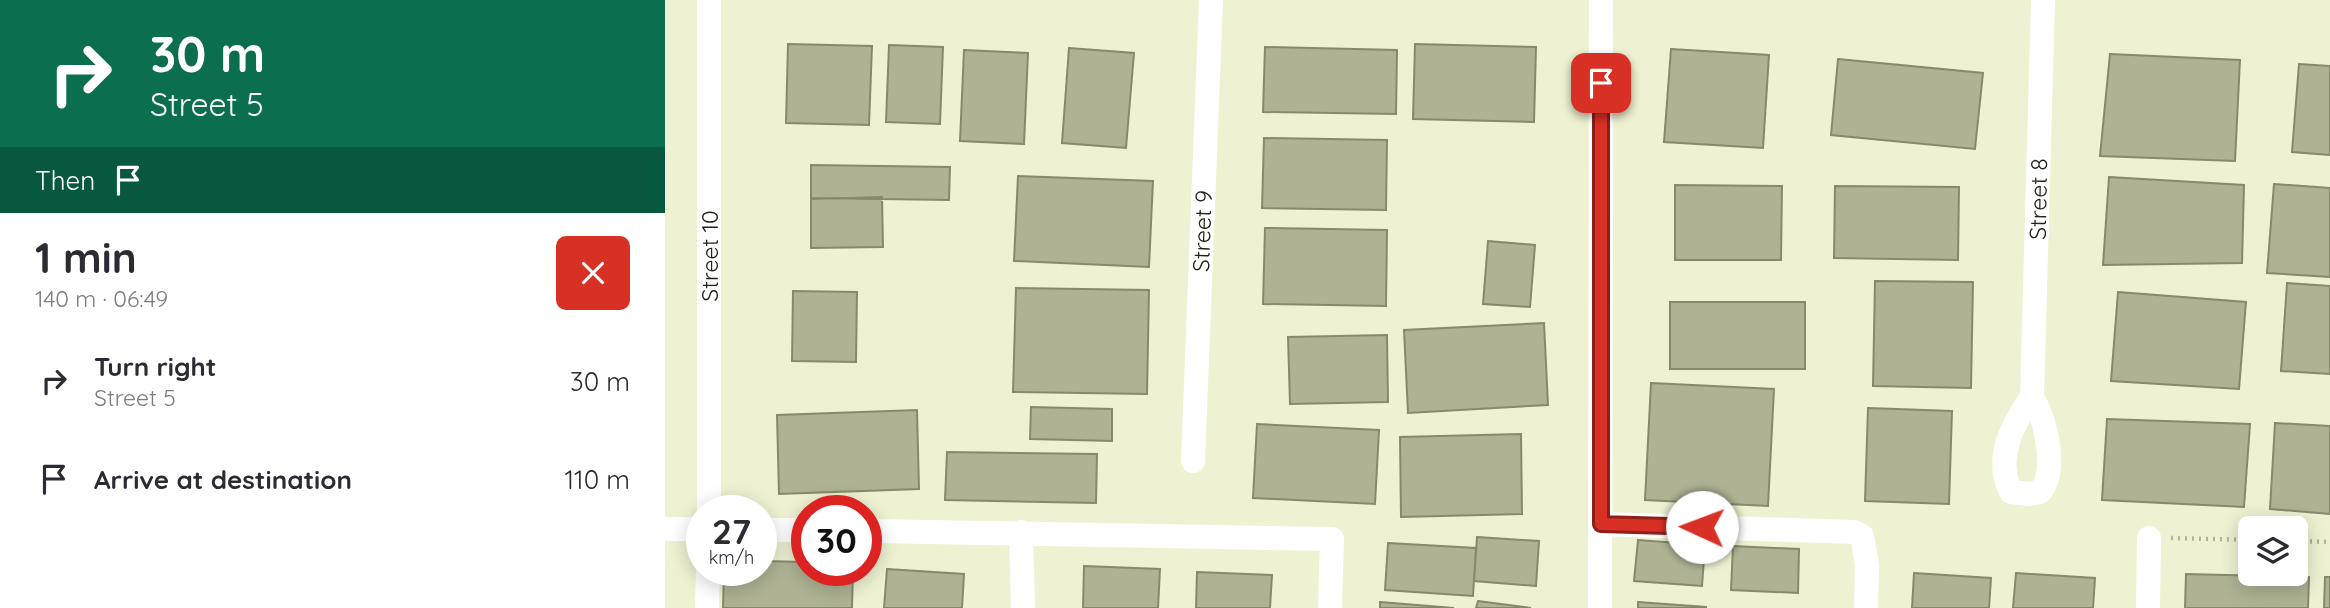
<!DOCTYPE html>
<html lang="en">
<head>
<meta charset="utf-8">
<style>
	:root { --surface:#fff; --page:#f2f2f3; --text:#2b2b33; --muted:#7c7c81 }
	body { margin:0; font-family:Quicksand,sans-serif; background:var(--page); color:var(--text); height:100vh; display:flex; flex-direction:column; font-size:26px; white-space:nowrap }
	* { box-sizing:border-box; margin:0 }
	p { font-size:23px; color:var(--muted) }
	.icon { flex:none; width:38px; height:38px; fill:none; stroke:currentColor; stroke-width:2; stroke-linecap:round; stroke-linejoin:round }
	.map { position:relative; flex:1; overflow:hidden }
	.sheet { display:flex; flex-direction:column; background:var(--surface); width:665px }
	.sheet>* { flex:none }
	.hud { background:#0b6e4f; color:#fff; overflow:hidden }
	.tools { position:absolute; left:1573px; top:516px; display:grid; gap:14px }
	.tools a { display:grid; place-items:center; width:70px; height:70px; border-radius:10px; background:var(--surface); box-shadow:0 4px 18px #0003; font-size:35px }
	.speed { position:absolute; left:21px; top:495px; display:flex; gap:14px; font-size:35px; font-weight:700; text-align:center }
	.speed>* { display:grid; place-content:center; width:91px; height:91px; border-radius:50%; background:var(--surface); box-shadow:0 4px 18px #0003; line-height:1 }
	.speed small { font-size:18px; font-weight:400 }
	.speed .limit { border:10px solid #d22; background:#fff; color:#111 }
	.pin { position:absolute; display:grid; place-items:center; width:60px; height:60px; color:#fff; margin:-30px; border-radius:14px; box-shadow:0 4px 10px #0006 }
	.me { position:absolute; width:77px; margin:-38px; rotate:272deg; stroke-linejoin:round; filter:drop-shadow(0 0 5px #0008) }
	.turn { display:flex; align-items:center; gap:24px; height:147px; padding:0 35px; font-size:32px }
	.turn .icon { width:91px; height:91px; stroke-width:2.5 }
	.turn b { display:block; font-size:49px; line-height:60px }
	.then { display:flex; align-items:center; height:66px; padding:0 35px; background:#0003; gap:14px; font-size:26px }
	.round { display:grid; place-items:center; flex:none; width:74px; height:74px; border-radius:10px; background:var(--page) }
	.overview { display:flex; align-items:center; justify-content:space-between; height:119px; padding:0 35px }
	h1 { font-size:42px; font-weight:700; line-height:52px }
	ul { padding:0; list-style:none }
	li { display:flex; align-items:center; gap:21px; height:98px; padding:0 35px }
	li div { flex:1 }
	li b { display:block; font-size:26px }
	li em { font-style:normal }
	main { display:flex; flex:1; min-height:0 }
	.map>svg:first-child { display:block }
	.building { fill:#afb394; stroke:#868a6d; stroke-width:2 }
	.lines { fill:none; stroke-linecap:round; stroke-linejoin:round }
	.path { stroke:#afb299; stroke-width:4.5; stroke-dasharray:2 5; stroke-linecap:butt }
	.street { stroke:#fff; stroke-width:24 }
	.route-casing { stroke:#8d1f18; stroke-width:18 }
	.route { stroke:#d93025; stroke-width:12 }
	.labels { text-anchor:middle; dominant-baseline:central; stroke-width:5; stroke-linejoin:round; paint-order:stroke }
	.street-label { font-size:23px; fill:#222317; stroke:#fff }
</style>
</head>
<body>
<main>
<section class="sheet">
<div class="hud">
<div class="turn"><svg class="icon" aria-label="right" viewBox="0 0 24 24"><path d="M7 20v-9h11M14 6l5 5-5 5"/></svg><div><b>30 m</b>Street 5</div></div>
<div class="then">Then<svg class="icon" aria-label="arrive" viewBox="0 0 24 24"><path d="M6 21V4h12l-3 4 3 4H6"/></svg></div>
</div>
<div class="overview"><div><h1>1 min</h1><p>140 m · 06:49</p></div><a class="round" style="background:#d93025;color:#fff"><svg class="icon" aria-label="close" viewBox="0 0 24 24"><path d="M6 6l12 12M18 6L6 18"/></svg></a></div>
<ul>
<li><svg class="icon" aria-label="right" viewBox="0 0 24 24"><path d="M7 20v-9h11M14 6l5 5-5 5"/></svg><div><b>Turn right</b><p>Street 5</p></div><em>30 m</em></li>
<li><svg class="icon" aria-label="arrive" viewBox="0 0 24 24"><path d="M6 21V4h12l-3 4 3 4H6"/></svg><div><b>Arrive at destination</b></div><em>110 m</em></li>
</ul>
</section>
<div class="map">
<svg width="1665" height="608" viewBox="0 0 1665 608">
	<rect width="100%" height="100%" fill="#eef2d2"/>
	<path class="building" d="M123,44L207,46L204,125L121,123Z
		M750,44L871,47L869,122L748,119Z
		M224,45L278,47L275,124L221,122Z
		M600,47L732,50L731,114L598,112Z
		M404,48L469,53L461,148L397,143Z
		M1006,49L1104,55L1098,148L999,142Z
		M299,50L363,53L359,144L295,141Z
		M1445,54L1575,60L1570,161L1435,156Z
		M1173,59L1318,73L1310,149L1166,135Z
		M1634,64L1665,66V155L1627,152Z
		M599,138L722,140L721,210L597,208Z
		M146,165L285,167L284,200L146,198Z
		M353,176L488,181L484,267L349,261Z
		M1444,177L1579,185L1577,263L1438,265Z
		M1609,184L1665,188V277L1602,273Z
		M1010,185L1117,186L1116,260H1010Z
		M1170,186L1294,187L1293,260L1169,258Z
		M217,197L218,247L146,248V199Z
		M600,228L722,230L721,306L598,304Z
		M823,241L870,245L865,307L818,304Z
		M1210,281L1308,282L1306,388L1208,386Z
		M1622,283L1665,286V374L1616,371Z
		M351,288L484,290L482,394L348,392Z
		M128,291L192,292L191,362L127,361Z
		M1453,292L1581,302L1574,389L1446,381Z
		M1005,302H1140V369H1005Z
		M879,323L883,405L743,413L739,330Z
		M722,335L723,402L625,404L623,337Z
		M986,383L1109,389L1103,506L980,500Z
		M366,407L447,409V441L365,439Z
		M1203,408L1287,411L1284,504L1200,501Z
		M252,410L254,489L114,494L112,415Z
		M1442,419L1585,424L1579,507L1437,500Z
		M1610,423L1665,426V514L1605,509Z
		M592,424L714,430L710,504L588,498Z
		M856,434L857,514L736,517L735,437Z
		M282,452L432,454L431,503L280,500Z
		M812,537L874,541L871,586L809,581Z
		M973,540L1040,545L1037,586L969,581Z
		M723,543L811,548L808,596L720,590Z
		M1068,546L1134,549L1133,593L1066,590Z
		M96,561L142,562V570H188L187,608H58L59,570H96Z
		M419,566L495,569L493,608H418Z
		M222,569L299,574L297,608H219Z
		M532,572L607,575L605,608H531Z
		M1249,573L1326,578L1324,608H1247Z
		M1351,573L1430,578L1428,608H1348Z
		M1521,574L1644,577L1643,608H1520Z
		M1660,577H1665V608H1659Z
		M813,601L866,608H811Z
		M715,602L789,608H715Z
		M973,602L1041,607V608H973Z"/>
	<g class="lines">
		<path class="path" d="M1506,538L1586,540
			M1631,541L1665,542"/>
		<path class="street" d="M1367,397C1347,424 1329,459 1346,492L1364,494L1375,492C1393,470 1381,420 1367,397L1378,0
			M528,461L546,0
			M44,511V0
			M936,524L1189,532L1197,536L1202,565L1201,608
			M0,529H37
			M96,530H142
			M201,531L667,539L665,608
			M356,532L358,608
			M42,608L43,570
			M935,608L936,0
			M1483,608L1484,538"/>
	</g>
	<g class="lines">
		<defs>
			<path id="route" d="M936,83V524L1037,527"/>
		</defs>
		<use href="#route" class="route-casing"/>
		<use href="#route" class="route"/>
	</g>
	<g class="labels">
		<g class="street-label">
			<text transform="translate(1373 199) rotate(-89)">Street 8</text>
			<text transform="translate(537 231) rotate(-88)">Street 9</text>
			<text transform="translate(44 256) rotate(-90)">Street 10</text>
		</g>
	</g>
</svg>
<div class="tools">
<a><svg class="icon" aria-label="layers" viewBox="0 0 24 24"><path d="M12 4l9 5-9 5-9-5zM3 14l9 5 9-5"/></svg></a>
</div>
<div class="speed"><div>27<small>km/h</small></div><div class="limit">30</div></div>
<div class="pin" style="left:936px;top:83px;background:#d93025"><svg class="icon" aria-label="arrive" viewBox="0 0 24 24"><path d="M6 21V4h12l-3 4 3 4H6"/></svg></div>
<svg class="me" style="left:1037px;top:527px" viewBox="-20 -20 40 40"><circle r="19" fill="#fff"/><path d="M0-13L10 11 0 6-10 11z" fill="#d93025"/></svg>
</div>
</main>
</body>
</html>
